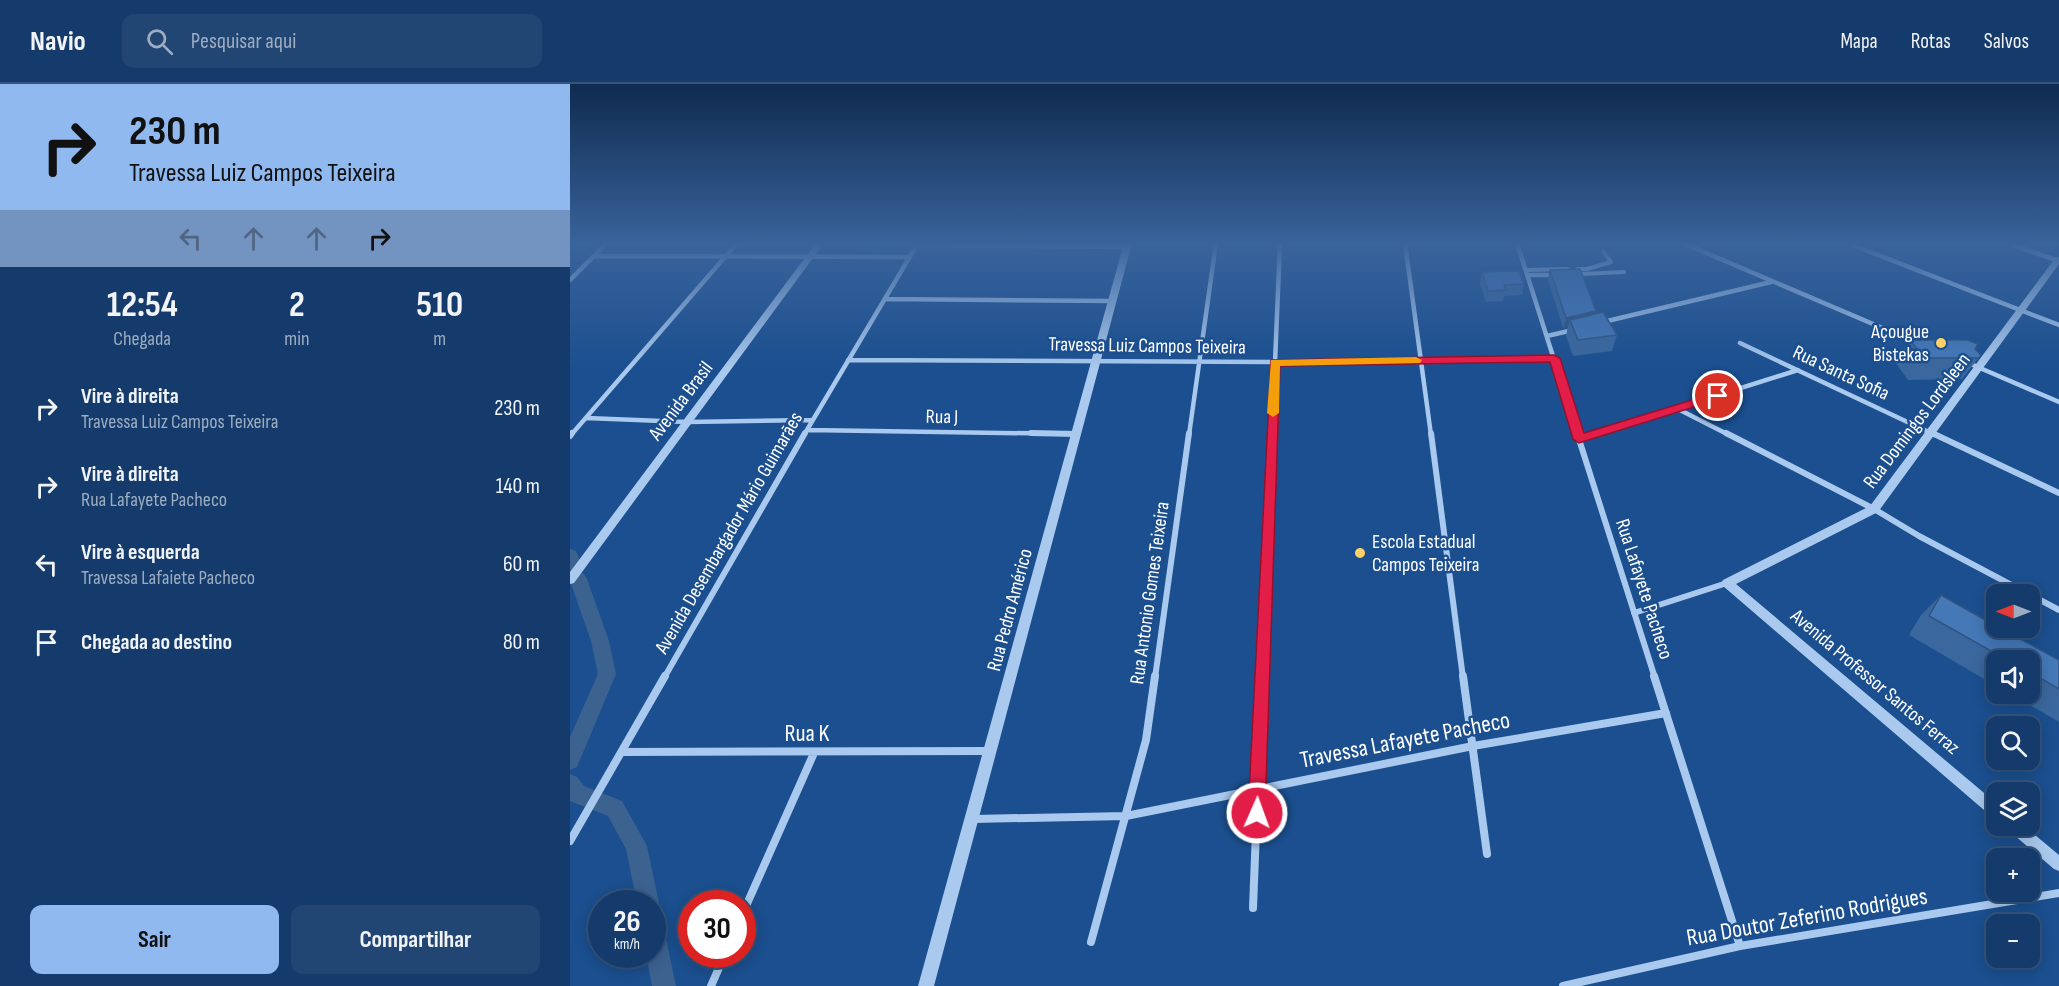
<!DOCTYPE html>
<html lang="pt">
<head>
<meta charset="utf-8">
<style>
	:root { --surface:#143b6b; --page:#214673; --text:#f1f3f6; --muted:#9dadc1; --line:#33557e; --accent:#90b9f0 }
	body { margin:0; font-family:"Sofia Sans Condensed",sans-serif; background:var(--page); color:var(--text); height:100vh; display:flex; flex-direction:column; font-size:22px; white-space:nowrap }
	* { box-sizing:border-box; margin:0 }
	p { font-size:20px; color:var(--muted) }
	.icon { flex:none; width:33px; height:33px; fill:none; stroke:currentColor; stroke-width:2; stroke-linecap:round; stroke-linejoin:round }
	.map { position:relative; flex:1; overflow:hidden }
	.sheet { display:flex; flex-direction:column; background:var(--surface); width:570px }
	.sheet>* { flex:none }
	.top-card { background:#90b9f0; color:#111; overflow:hidden }
	.needle { width:39px; rotate:270deg }
	.tools { position:absolute; left:1416px; top:500px; display:grid; gap:12px }
	.tools a { display:grid; place-items:center; width:54px; height:54px; border-radius:12px; background:var(--surface); box-shadow:0 3px 15px #0003,0 0 0 2px var(--line); font-size:30px }
	.speed { position:absolute; left:18px; top:806px; display:flex; gap:12px; font-size:30px; font-weight:700; text-align:center }
	.speed>* { display:grid; place-content:center; width:78px; height:78px; border-radius:50%; background:var(--surface); box-shadow:0 3px 15px #0003,0 0 0 2px var(--line); line-height:1 }
	.speed small { font-size:15px; font-weight:400 }
	.speed .limit { border:9px solid #d22; background:#fff; color:#111 }
	.pin { position:absolute; display:grid; place-items:center; width:51px; height:51px; color:#fff; margin:-26px; border:3px solid #fff; border-radius:50%; box-shadow:0 2px 6px #0007 }
	.me { position:absolute; width:66px; margin:-33px; rotate:2deg; stroke-linejoin:round; filter:drop-shadow(0 0 4px #0008) }
	.turn { display:flex; align-items:center; gap:21px; height:126px; padding:0 30px; font-size:27px }
	.turn .icon { width:78px; height:78px; stroke-width:2.5 }
	.turn b { display:block; font-size:42px; line-height:51px }
	.lanes { display:flex; align-items:center; height:57px; padding:0 30px; background:#0003; justify-content:center; gap:30px; direction:ltr }
	.lanes .off { opacity:.35 }
	.eta { display:flex; justify-content:space-evenly; align-items:center; height:102px; text-align:center }
	.eta b { font-size:36px; font-weight:700; line-height:42px }
	.action { display:flex; gap:12px; margin-top:auto; padding:12px 30px }
	.action a { flex:1; height:69px; border-radius:12px; background:var(--accent); color:#111; font-size:24px; font-weight:700; line-height:69px; text-align:center }
	.action a+a { background:var(--page); color:var(--text) }
	ul { padding:0; list-style:none }
	li { display:flex; align-items:center; gap:18px; height:78px; padding:0 30px }
	li div { flex:1 }
	li b { display:block; font-size:22px }
	li em { font-style:normal }
	header { display:flex; align-items:center; gap:36px; box-sizing:border-box; height:84px; padding:0 30px; background:var(--surface); border-bottom:2px solid var(--line) }
	header strong { font-size:28px }
	nav { display:flex; gap:33px; margin-inline-start:auto; font-size:21px }
	.search { width:420px; height:54px; background:var(--page); display:flex; align-items:center; gap:15px; box-sizing:border-box; padding:0 21px; border-radius:12px; color:var(--muted); font-size:22px }
	main { display:flex; flex:1; min-height:0 }
	.map>svg:first-child { display:block }
	.lines { fill:none; stroke-linecap:round; stroke-linejoin:round }
	.canal { fill:#3c6290; fill-rule:evenodd }
	.service { stroke:#a9c9ee; stroke-width:4 }
	.minor-far2 { stroke:#a9c9ee; stroke-width:4.5 }
	.minor-far1 { stroke:#a9c9ee; stroke-width:6 }
	.minor { stroke:#a9c9ee; stroke-width:8 }
	.tertiary { fill:#a9c9ee; fill-rule:evenodd }
	.wall { fill:#3a679d }
	.shaded-wall { fill:#305480 }
	.building { fill:#4478b7; stroke:#305480; stroke-width:1.5 }
	.route { fill:#e11d48; stroke:#92132f; stroke-width:1.5 }
	.slow { fill:#f59e0b }
	.poi-dot { fill:#ffd166; stroke:#1b4f8f; stroke-width:2 }
	.labels { text-anchor:middle; dominant-baseline:central; stroke-width:5; stroke-linejoin:round; paint-order:stroke }
	.poi-label { font-size:20px; fill:#fff; stroke:#1b4f8f; text-anchor:end }
	.street-label { font-size:20px; fill:#fff; stroke:#1b4f8f }
	.near-street-label { font-size:24px; fill:#fff; stroke:#1b4f8f }
</style>
</head>
<body>
<header>
<strong>Navio</strong>
<div class="search"><svg class="icon" aria-label="search" viewBox="0 0 24 24"><circle cx="10" cy="10" r="6"/><path d="M15 15l6 6"/></svg>Pesquisar aqui</div>
<nav><a>Mapa</a><a>Rotas</a><a>Salvos</a></nav>
</header>
<main>
<section class="sheet">
<div class="top-card">
<div class="turn"><svg class="icon" aria-label="right" viewBox="0 0 24 24"><path d="M7 20v-9h11M14 6l5 5-5 5"/></svg><div><b>230 m</b>Travessa Luiz Campos Teixeira</div></div>
<div class="lanes"><svg class="icon off" aria-label="left" viewBox="0 0 24 24"><path d="M17 20v-9H6M10 6l-5 5 5 5"/></svg><svg class="icon off" aria-label="ahead" viewBox="0 0 24 24"><path d="M12 20V5M6 11l6-6 6 6"/></svg><svg class="icon off" aria-label="ahead" viewBox="0 0 24 24"><path d="M12 20V5M6 11l6-6 6 6"/></svg><svg class="icon" aria-label="right" viewBox="0 0 24 24"><path d="M7 20v-9h11M14 6l5 5-5 5"/></svg></div>
</div>
<div class="eta">
<div><b>12:54</b><p>Chegada</p></div>
<div><b>2</b><p>min</p></div>
<div><b>510</b><p>m</p></div>
</div>
<ul>
<li><svg class="icon" aria-label="right" viewBox="0 0 24 24"><path d="M7 20v-9h11M14 6l5 5-5 5"/></svg><div><b>Vire à direita</b><p>Travessa Luiz Campos Teixeira</p></div><em>230 m</em></li>
<li><svg class="icon" aria-label="right" viewBox="0 0 24 24"><path d="M7 20v-9h11M14 6l5 5-5 5"/></svg><div><b>Vire à direita</b><p>Rua Lafayete Pacheco</p></div><em>140 m</em></li>
<li><svg class="icon" aria-label="left" viewBox="0 0 24 24"><path d="M17 20v-9H6M10 6l-5 5 5 5"/></svg><div><b>Vire à esquerda</b><p>Travessa Lafaiete Pacheco</p></div><em>60 m</em></li>
<li><svg class="icon" aria-label="arrive" viewBox="0 0 24 24"><path d="M6 21V4h12l-3 4 3 4H6"/></svg><div><b>Chegada ao destino</b></div><em>80 m</em></li>
</ul>
<div class="action"><a>Sair</a><a>Compartilhar</a></div>
</section>
<div class="map">
<svg width="1489" height="902" viewBox="0 0 1489 902">
	<rect width="100%" height="100%" fill="#1b4f8f"/>
	<g class="lines">
		<path class="canal" d="M0,465L6,467L12,482L9,487L0,488Z
			M8,488L14,490L17,495L39,557L46,590L7,683L0,686V653L28,590L21,557L0,497L2,490Z
			M0,690L7,693L14,702L52,717L77,762L89,819L86,827L82,828V819H67L56,765L38,732L0,717Z
			M82,829L90,832L93,840L106,902H82L76,870H82Z"/>
		<path class="service" d="M1007,185H1017L1041,178L1033,167
			M956,186L998,185
			M1009,190L1054,188"/>
		<path class="minor-far2" d="M835,159L861,351
			M947,159L1008,351
			M1113,159L1350,260
			M1277,159L1489,241
			M1437,159L1489,177
			M347,161L556,163
			M24,172L340,173
			M958,191H977
			M0,196L37,159
			M315,215L543,217
			M1033,238L1201,198
			M977,252L1003,246
			M1170,259L1365,351
			M278,276L705,278L984,275
			M1396,278L1489,318
			M1108,325L1159,351
			M16,334L117,338L243,336
			M238,346L506,350
			M1,351L167,159
			M234,351L348,159
			M619,351L646,159
			M702,351L710,159
			M1022,351L1228,286"/>
		<path class="minor-far1" d="M461,349L506,350
			M861,349L893,594
			M1007,349L1085,594
			M1156,349L1304,425L1349,452L1489,526
			M1362,349L1489,409
			M0,352L2,349
			M1009,355L1027,349
			M1064,529L1157,499
			M94,594L235,349
			M585,594L619,349
			M692,594L702,349"/>
		<path class="minor" d="M893,592L917,770
			M1084,592L1170,862
			M52,668L421,667
			M403,735L556,732L903,662L1096,629
			M0,757L95,592
			M683,824L692,592
			M172,831L244,669
			M521,858L576,656L585,592
			M141,902L155,870
			M993,902L1170,862L1489,809"/>
		<path class="tertiary" d="M246,159H254L4,499L0,500V488Z
			M554,159H562L364,902H348Z
			M1486,173H1489V180L1308,428L1166,500L1426,719V734L1421,732L1153,502L1151,499L1153,496L1300,422Z
			M1436,741H1453L1489,771V787L1484,785L1438,746Z"/>
	</g>
	<path class="wall" d="M980,186L1026,227L1025,230L1047,251L1042,267L1003,272L996,252L998,242L993,244L978,195Z
		M912,188L954,200L952,211L934,212L933,217L916,218L910,199Z
		M1340,256L1405,265L1411,271L1392,295L1338,296L1325,278Z
		M1371,511L1489,576V638L1439,609H1460V576H1426V602L1339,551L1351,531Z"/>
	<path class="shaded-wall" d="M1026,227L1023,236H1000L998,242L993,244L996,234Z"/>
	<path class="building" d="M1010,185L1026,227L996,234L980,186Z
		M949,187L954,200L934,201L936,206L918,207L912,188Z
		M1033,228L1047,251L1008,256L1000,236Z
		M1340,256H1397L1408,260L1405,265L1411,271L1409,274H1354Z
		M1371,511L1426,542V543H1428L1489,576V605L1460,588V576H1437L1359,532Z"/>
	<linearGradient id="sky" x2="0" y2="1"><stop stop-color="#0f2b4f"/><stop offset="0.56" stop-color="#39639b"/><stop offset="1" stop-color="#39639b" stop-opacity="0"/></linearGradient>
	<rect width="1489" height="285" fill="url(#sky)"/>
	<path class="route" d="M984,271L990,274L1014,349L1148,308L1154,312L1153,314L1009,359L1003,355L980,278L710,282L695,729L693,735L687,737L681,735L678,729L701,276Z"/>
	<path class="slow" d="M846,273L852,276L850,279L710,282L709,329L703,333L697,329L701,276Z"/>
	<g class="poi-dot">
		<circle cx="1371" cy="259" r="6"/>
		<circle cx="790" cy="469" r="6"/>
	</g>
	<g class="labels">
		<g class="poi-label">
			<text x="1359" y="248">Açougue<tspan x="1359" dy="23">Bistekas</tspan></text>
			<text x="802" y="458" text-anchor="start">Escola Estadual<tspan x="802" dy="23">Campos Teixeira</tspan></text>
		</g>
		<g class="street-label">
			<text transform="translate(577 262) rotate(1)">Travessa Luiz Campos Teixeira</text>
			<text transform="translate(1271 289) rotate(25)">Rua Santa Sofia</text>
			<text transform="translate(111 317) rotate(-53)">Avenida Brasil</text>
			<text transform="translate(372 333) rotate(1)">Rua J</text>
			<text transform="translate(1347 337) rotate(-53)">Rua Domingos Lordsleen</text>
			<text transform="translate(159 449) rotate(-60)">Avenida Desembargador Mário Guimarães</text>
			<text transform="translate(1074 505) rotate(72)">Rua Lafayete Pacheco</text>
			<text transform="translate(580 509) rotate(-82)">Rua Antonio Gomes Teixeira</text>
			<text transform="translate(440 526) rotate(-75)">Rua Pedro Américo</text>
			<text transform="translate(1305 598) rotate(40)">Avenida Professor Santos Ferraz</text>
		</g>
		<g class="near-street-label">
			<text x="237" y="649">Rua K</text>
			<text transform="translate(835 656) rotate(-11)">Travessa Lafayete Pacheco</text>
			<text transform="translate(1237 833) rotate(-10)">Rua Doutor Zeferino Rodrigues</text>
		</g>
	</g>
</svg>
<div class="tools">
<a><svg class="needle" viewBox="-14 -14 28 28"><path d="M0-13l5 13h-10z" fill="#e53935"/><path d="M0 13l5-13h-10z" fill="#9dadc1"/></svg></a>
<a><svg class="icon" aria-label="sound" viewBox="0 0 24 24"><path d="M4 9h4l5-4v14l-5-4H4zM17 9q2 3 0 6"/></svg></a>
<a><svg class="icon" aria-label="search" viewBox="0 0 24 24"><circle cx="10" cy="10" r="6"/><path d="M15 15l6 6"/></svg></a>
<a><svg class="icon" aria-label="layers" viewBox="0 0 24 24"><path d="M12 4l9 5-9 5-9-5zM3 14l9 5 9-5"/></svg></a>
<a>+</a>
<a>−</a>
</div>
<div class="speed"><div>26<small>km/h</small></div><div class="limit">30</div></div>
<div class="pin" style="left:1148px;top:312px;background:#d93025"><svg class="icon" aria-label="arrive" viewBox="0 0 24 24"><path d="M6 21V4h12l-3 4 3 4H6"/></svg></div>
<svg class="me" style="left:687px;top:729px" viewBox="-20 -20 40 40"><circle r="17" fill="#e11d48" stroke="#fff" stroke-width="3"/><path d="M0-11L8 9 0 5-8 9z" fill="#fff"/></svg>
</div>
</main>
</body>
</html>
